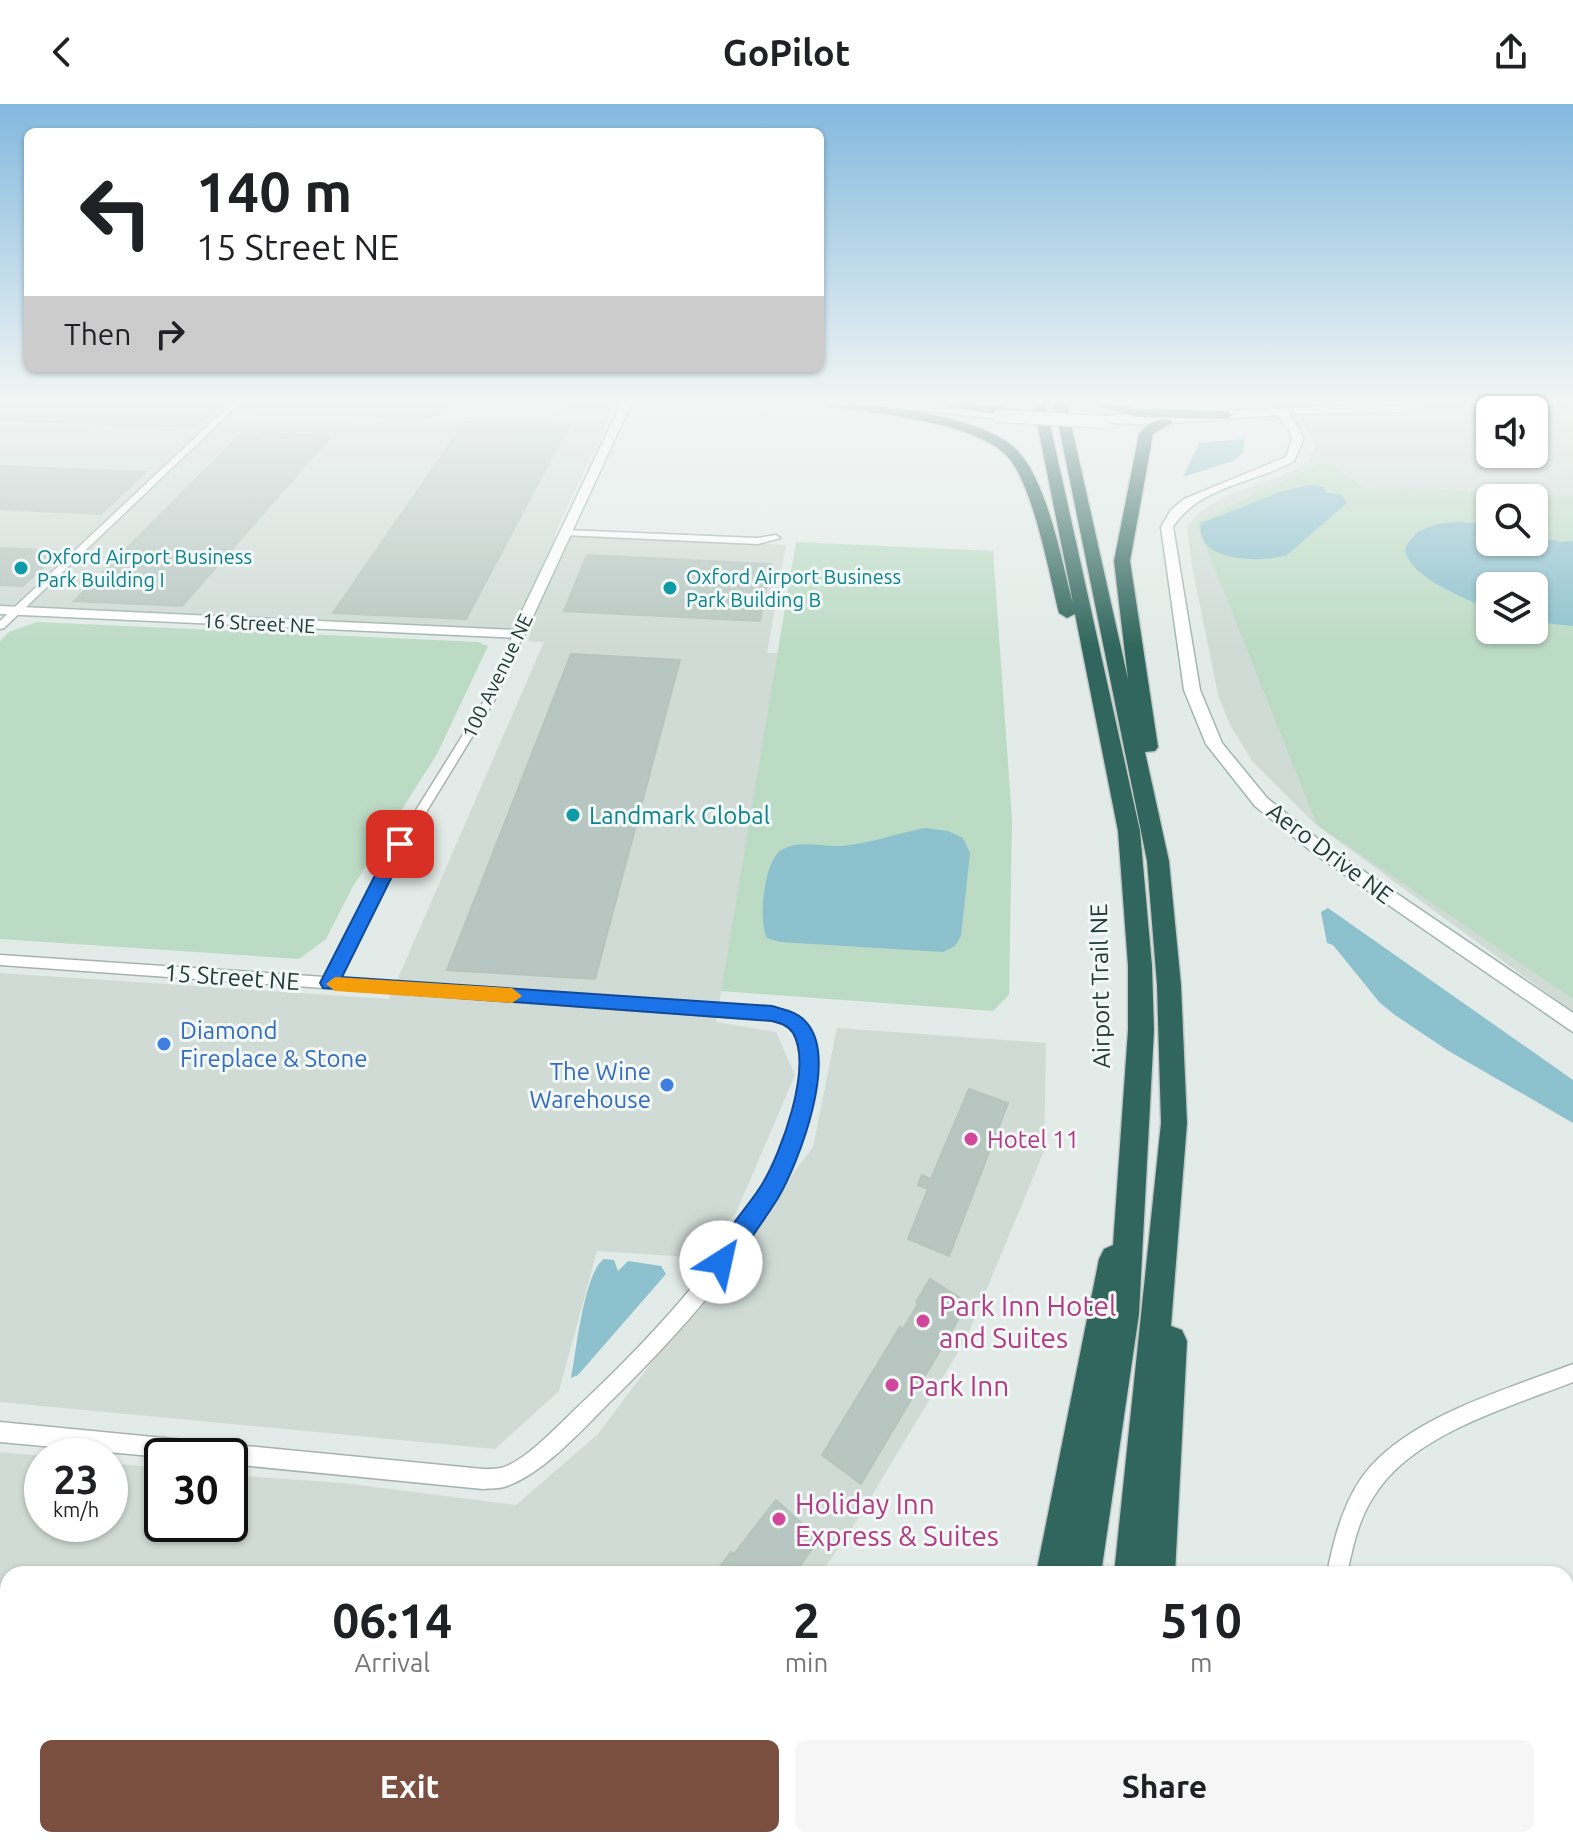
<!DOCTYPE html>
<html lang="en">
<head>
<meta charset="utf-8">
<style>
	:root { --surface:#fff; --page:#f6f6f6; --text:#202124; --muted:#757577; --accent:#7b4f3f }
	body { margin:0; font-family:Ubuntu,sans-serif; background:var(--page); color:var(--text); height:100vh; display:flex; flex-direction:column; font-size:30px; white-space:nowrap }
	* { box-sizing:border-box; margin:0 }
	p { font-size:26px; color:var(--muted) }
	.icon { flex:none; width:44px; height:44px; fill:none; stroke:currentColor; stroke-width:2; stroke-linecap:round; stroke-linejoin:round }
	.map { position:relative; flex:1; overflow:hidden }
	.panel { position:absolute; left:0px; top:1462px; width:1574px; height:282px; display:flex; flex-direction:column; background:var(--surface); border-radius:24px 24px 0 0; box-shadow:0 2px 6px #0004 }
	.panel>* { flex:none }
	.banner { position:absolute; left:24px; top:24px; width:800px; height:244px; border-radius:12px; box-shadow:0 2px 6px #0004; background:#fff; color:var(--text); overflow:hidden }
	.buttons { position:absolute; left:1476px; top:292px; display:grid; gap:16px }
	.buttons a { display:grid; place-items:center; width:72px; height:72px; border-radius:12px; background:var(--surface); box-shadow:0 2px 6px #0004; font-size:40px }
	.speed { position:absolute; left:24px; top:1334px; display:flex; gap:16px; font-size:40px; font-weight:700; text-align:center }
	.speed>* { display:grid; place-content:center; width:104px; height:104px; border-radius:50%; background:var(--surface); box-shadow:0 2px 6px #0004; line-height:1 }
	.speed small { font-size:20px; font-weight:400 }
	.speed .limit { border:4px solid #111; border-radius:12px; background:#fff; color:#111 }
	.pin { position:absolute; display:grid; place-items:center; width:68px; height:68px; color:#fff; margin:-34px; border-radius:16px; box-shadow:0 4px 12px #0006 }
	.me { position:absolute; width:88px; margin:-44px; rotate:35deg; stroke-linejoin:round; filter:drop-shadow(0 0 6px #0008) }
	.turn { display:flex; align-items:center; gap:28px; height:168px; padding:0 40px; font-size:36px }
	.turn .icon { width:104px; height:104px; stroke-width:2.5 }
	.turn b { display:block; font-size:56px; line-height:68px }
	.then { display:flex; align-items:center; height:76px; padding:0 40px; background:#0003; gap:16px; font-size:30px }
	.eta { display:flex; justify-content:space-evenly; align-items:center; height:136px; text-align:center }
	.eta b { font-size:48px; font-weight:600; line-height:56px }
	.cta { display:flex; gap:16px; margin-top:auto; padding:16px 40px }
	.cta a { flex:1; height:92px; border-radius:12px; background:var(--accent); color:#fff; font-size:32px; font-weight:600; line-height:92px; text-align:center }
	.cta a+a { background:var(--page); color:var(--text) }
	header { display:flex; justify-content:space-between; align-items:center; height:104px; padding:0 40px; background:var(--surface); font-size:36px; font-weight:600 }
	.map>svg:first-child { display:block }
	.built { fill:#d0dbd6; fill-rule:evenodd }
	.green { fill:#bcdbc5; fill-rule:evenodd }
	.water { fill:#8dc1ce }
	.building { fill:#b7c6c0; stroke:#b5c5be; stroke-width:2 }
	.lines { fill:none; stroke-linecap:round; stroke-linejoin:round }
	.street-casing { stroke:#a5b3ae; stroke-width:3 }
	.secondary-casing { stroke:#a1b6b0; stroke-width:3 }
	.highway-casing { stroke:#c1c8c7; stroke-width:3 }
	.street { fill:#fff; fill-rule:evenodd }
	.secondary { fill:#fff; fill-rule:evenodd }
	.highway { fill:#30665d; fill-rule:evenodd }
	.secondary-bridge-casing { stroke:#a1b6b0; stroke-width:14; stroke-linecap:butt }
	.secondary-bridge { stroke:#fff; stroke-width:12 }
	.route { fill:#1a73e8; stroke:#114b97; stroke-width:2 }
	.slow { fill:#f59e0b }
	.culture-dot { fill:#0f9aa8; stroke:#f2f8f5; stroke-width:3 }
	.shop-dot { fill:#3f7fe0; stroke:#f2f8f5; stroke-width:3 }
	.hotel-dot { fill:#d1479c; stroke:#f2f8f5; stroke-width:3 }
	.labels { text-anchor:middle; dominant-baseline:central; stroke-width:6; stroke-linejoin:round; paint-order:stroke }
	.far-culture-label { font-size:20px; fill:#0d838f; stroke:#f2f8f5; text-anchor:start }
	.far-street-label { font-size:20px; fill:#233b36; stroke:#f2f8f5 }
	.culture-label { font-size:24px; fill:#0d838f; stroke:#f2f8f5; text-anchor:start }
	.street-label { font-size:24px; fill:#233b36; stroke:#f2f8f5 }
	.shop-label { font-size:24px; fill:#366cbe; stroke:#f2f8f5; text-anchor:start }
	.hotel-label { font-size:24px; fill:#b23c85; stroke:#f2f8f5; text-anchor:start }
	.near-hotel-label { font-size:28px; fill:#b23c85; stroke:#f2f8f5; text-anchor:start }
</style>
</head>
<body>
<header><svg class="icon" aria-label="back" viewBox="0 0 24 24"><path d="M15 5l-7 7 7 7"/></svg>GoPilot<svg class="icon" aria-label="share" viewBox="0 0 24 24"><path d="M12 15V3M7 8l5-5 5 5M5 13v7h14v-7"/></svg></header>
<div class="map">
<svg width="1573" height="1743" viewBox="0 0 1573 1743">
	<rect width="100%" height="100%" fill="#e2ebe7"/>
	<path class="built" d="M0,298H457L448,313L556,316L565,298H616L554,432L786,441L767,549H778L716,918L776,928L795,971L736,1109L689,1153L597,1147L559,1287L495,1345L0,1298V869L389,895L544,538L528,537L531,527L0,501Z
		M1290,298H1573V908L1314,719L1253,658L1230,621L1218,591L1192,462L1187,423L1198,409L1226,392L1295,366L1308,357L1316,342ZM1490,306H1534V350H1490ZM1490,394H1534V438H1490ZM1490,482H1534V526H1490Z
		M837,924L1046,939L1044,1047L966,1235L848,1431L820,1470H8V1736H583L574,1743H0V1348L42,1352V1420H110V1359L162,1364V1420H230V1371L343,1379L516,1401L598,1330L813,1043Z"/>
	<path class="green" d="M1324,358L1364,383L1573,392V895L1317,721L1196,418ZM1490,394H1534V438H1490ZM1490,482H1534V526H1490Z
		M796,438L993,447L1012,716L1009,891L993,907L721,887Z
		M37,518L478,538L488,542L437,650L352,784L326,835L299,855L0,835V537L9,528Z"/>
	<path class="water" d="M1245,335L1243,349L1233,357L1183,373L1199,339Z
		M1311,381L1324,383L1326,389L1342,391L1347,399L1287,451C1263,459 1194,459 1201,419L1283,387Z
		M1460,418L1490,420V438H1534V432L1561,438L1573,437V522L1534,518V482H1490V505C1466,495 1410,474 1405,446C1413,423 1437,419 1460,418Z
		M925,724L948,727L963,734L970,749L961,832L955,842L943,848L780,838L767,834C758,817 764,759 780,747C797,735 822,743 841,742C869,740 897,729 925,724Z
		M1328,804L1573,976V1019L1447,946L1395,911L1380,899L1333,841L1327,839L1321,808Z
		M604,1155L614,1156L618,1167L628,1157L661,1162L666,1170L578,1271L571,1274C576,1249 584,1168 604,1155Z"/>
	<path class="building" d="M0,298H222L195,323L0,316Z
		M274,298H443L432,313L262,310Z
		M465,318L569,321L466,515L333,509Z
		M264,329L331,332L182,502L74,497L240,331L261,332Z
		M0,362L146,368L101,410L0,405Z
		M0,444L61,447L23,482L0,481Z
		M587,451L771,460L760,517L564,507Z
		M571,550L680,556L595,875L447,866Z
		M969,985L1008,999L949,1152L908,1135L928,1085L918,1081L922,1071L931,1075Z
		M930,1175L968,1199L861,1380L822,1351L900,1223L903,1225L918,1200L916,1198Z
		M776,1396L819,1435L794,1470H714L731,1448L734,1450Z"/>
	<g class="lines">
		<defs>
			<path id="street" d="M233,298H241L4,524L0,525V517Z
				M566,426L758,434L776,431L780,434L758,440L563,431L562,429Z
				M518,528L523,531L494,597L392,764L338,874L772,904L802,915C806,922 810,929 813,937C818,954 816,974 813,991C792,1107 696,1213 615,1293C585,1322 546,1368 507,1382C499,1385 491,1384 483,1385L230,1360V1352L162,1353L0,1338V1318L483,1365C489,1365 496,1365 501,1364C526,1358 566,1313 586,1295C661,1225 844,1035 792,923L771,916L0,861V851L325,873L380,764L484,597L513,531Z
				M1573,1260V1278C1510,1303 1415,1329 1376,1389C1359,1413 1353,1441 1347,1470H1327C1334,1433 1345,1391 1371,1362C1418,1310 1508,1285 1573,1260Z
				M1367,1736H1391L1393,1743H1369Z"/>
			<path id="secondary" d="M622,298H632L523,534L0,510V502L513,526Z
				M867,298H902L999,309L1004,312L999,315L872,301Z
				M1412,298H1424L1418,304L1400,308L1289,310L1299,324L1303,336L1294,357C1255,379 1199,382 1173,423L1200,586L1222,639L1267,694L1328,743L1573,909V928L1316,751L1255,702L1206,640L1184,586L1161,423L1171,406L1184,395L1286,353L1292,336L1288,324L1277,311C1247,313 1116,327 1098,315L1103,312L1361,301L1400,302Z"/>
			<path id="highway" d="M823,298C869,298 983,312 1016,345C1048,378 1061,456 1073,499L1033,298H1045L1140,727L1152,862L1154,926L1139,1210L1101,1470H1036L1099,1155L1104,1145L1113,1141L1128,926V862L1118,727L1075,510L1067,514L1059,509C1049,470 1033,378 1006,351C974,318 874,309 829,302Z
				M941,298H971L1028,307L1034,311L1028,315L947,302Z
				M1054,298H1066L1128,575L1114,457L1139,330C1146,320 1162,310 1173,318L1153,330L1130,457L1158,643L1155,647L1145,648L1169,757L1181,881L1187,1019L1171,1222L1182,1226L1187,1237L1175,1470H1114L1161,1019L1157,881L1147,757Z
				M1086,298H1108L1137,305L1227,307L1233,311L1227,315L1137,313Z
				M980,1736H1058L1057,1743H977Z
				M1080,1736H1160V1743H1078Z"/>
		</defs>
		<use href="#street" class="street-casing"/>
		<use href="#secondary" class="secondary-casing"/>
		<use href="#highway" class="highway-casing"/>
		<use href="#street" class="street"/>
		<use href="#secondary" class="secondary"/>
		<use href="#highway" class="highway"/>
		<defs>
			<path id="secondary-bridge" d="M999,312L1104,318"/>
		</defs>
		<use href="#secondary-bridge" class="secondary-bridge-casing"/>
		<use href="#secondary-bridge" class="secondary-bridge"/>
	</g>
	<linearGradient id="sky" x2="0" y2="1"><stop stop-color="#83b9de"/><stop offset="0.55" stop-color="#f2f6f4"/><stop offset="1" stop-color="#f2f6f4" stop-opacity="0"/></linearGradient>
	<rect width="1573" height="542" fill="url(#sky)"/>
	<path class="route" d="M400,735L408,740L342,873L772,902C784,906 796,907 805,917C840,952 799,1058 778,1094C763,1118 745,1142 729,1166L721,1169L713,1166L710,1158C722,1130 745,1107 761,1082C781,1050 813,963 793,929C788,921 780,919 772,917L323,884L320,879L391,740Z"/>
	<path class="slow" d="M335,873L512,884L522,892L512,899L335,887L326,880Z"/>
	<g class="culture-dot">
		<circle cx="21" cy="464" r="8"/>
		<circle cx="670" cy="484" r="8"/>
		<circle cx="573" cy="711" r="8"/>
	</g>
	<g class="shop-dot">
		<circle cx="164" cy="940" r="8"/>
		<circle cx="667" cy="981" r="8"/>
	</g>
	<g class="hotel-dot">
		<circle cx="971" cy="1035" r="8"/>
		<circle cx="923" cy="1217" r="8"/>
		<circle cx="892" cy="1281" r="8"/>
		<circle cx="779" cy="1415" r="8"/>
	</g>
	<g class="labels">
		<g class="far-culture-label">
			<text x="37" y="452">Oxford Airport Business<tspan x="37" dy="23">Park Building I</tspan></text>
			<text x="686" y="472">Oxford Airport Business<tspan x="686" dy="23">Park Building B</tspan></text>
		</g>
		<g class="far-street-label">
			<text transform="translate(259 519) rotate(3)">16 Street NE</text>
			<text transform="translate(497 572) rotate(-64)">100 Avenue NE</text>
		</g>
		<g class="culture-label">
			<text x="589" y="711">Landmark Global</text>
		</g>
		<g class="street-label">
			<text transform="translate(1330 749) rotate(37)">Aero Drive NE</text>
			<text transform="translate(232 873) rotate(4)">15 Street NE</text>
			<text transform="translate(1100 882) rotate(-91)">Airport Trail NE</text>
		</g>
		<g class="shop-label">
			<text x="180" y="926">Diamond<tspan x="180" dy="28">Fireplace &amp; Stone</tspan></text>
			<text x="651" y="967" text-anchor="end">The Wine<tspan x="651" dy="28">Warehouse</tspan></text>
		</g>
		<g class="hotel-label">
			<text x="987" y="1035">Hotel 11</text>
		</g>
		<g class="near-hotel-label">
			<text x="939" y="1201">Park Inn Hotel<tspan x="939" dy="32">and Suites</tspan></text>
			<text x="908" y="1281">Park Inn</text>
			<text x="795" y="1399">Holiday Inn<tspan x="795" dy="32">Express &amp; Suites</tspan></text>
		</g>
	</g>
</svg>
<div class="buttons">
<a><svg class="icon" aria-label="sound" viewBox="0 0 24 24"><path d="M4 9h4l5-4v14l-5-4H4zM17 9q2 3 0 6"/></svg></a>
<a><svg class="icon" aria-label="search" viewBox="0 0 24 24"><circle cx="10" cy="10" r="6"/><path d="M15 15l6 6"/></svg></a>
<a><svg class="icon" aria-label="layers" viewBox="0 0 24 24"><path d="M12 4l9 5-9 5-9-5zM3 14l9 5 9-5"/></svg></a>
</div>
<div class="speed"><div>23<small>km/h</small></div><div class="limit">30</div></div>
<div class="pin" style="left:400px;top:740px;background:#d93025"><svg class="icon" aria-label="arrive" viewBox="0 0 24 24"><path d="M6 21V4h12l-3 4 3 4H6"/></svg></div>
<svg class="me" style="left:721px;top:1158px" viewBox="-20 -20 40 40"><circle r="19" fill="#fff"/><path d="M0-13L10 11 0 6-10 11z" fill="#1a73e8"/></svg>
<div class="banner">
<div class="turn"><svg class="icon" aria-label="left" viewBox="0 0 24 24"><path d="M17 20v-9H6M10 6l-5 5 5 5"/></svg><div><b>140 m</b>15 Street NE</div></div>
<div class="then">Then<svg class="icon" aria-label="right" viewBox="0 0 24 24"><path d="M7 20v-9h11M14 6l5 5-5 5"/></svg></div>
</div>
<section class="panel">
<div class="eta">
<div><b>06:14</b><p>Arrival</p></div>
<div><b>2</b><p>min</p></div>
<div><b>510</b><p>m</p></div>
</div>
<div class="cta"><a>Exit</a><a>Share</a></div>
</section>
</div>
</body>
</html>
